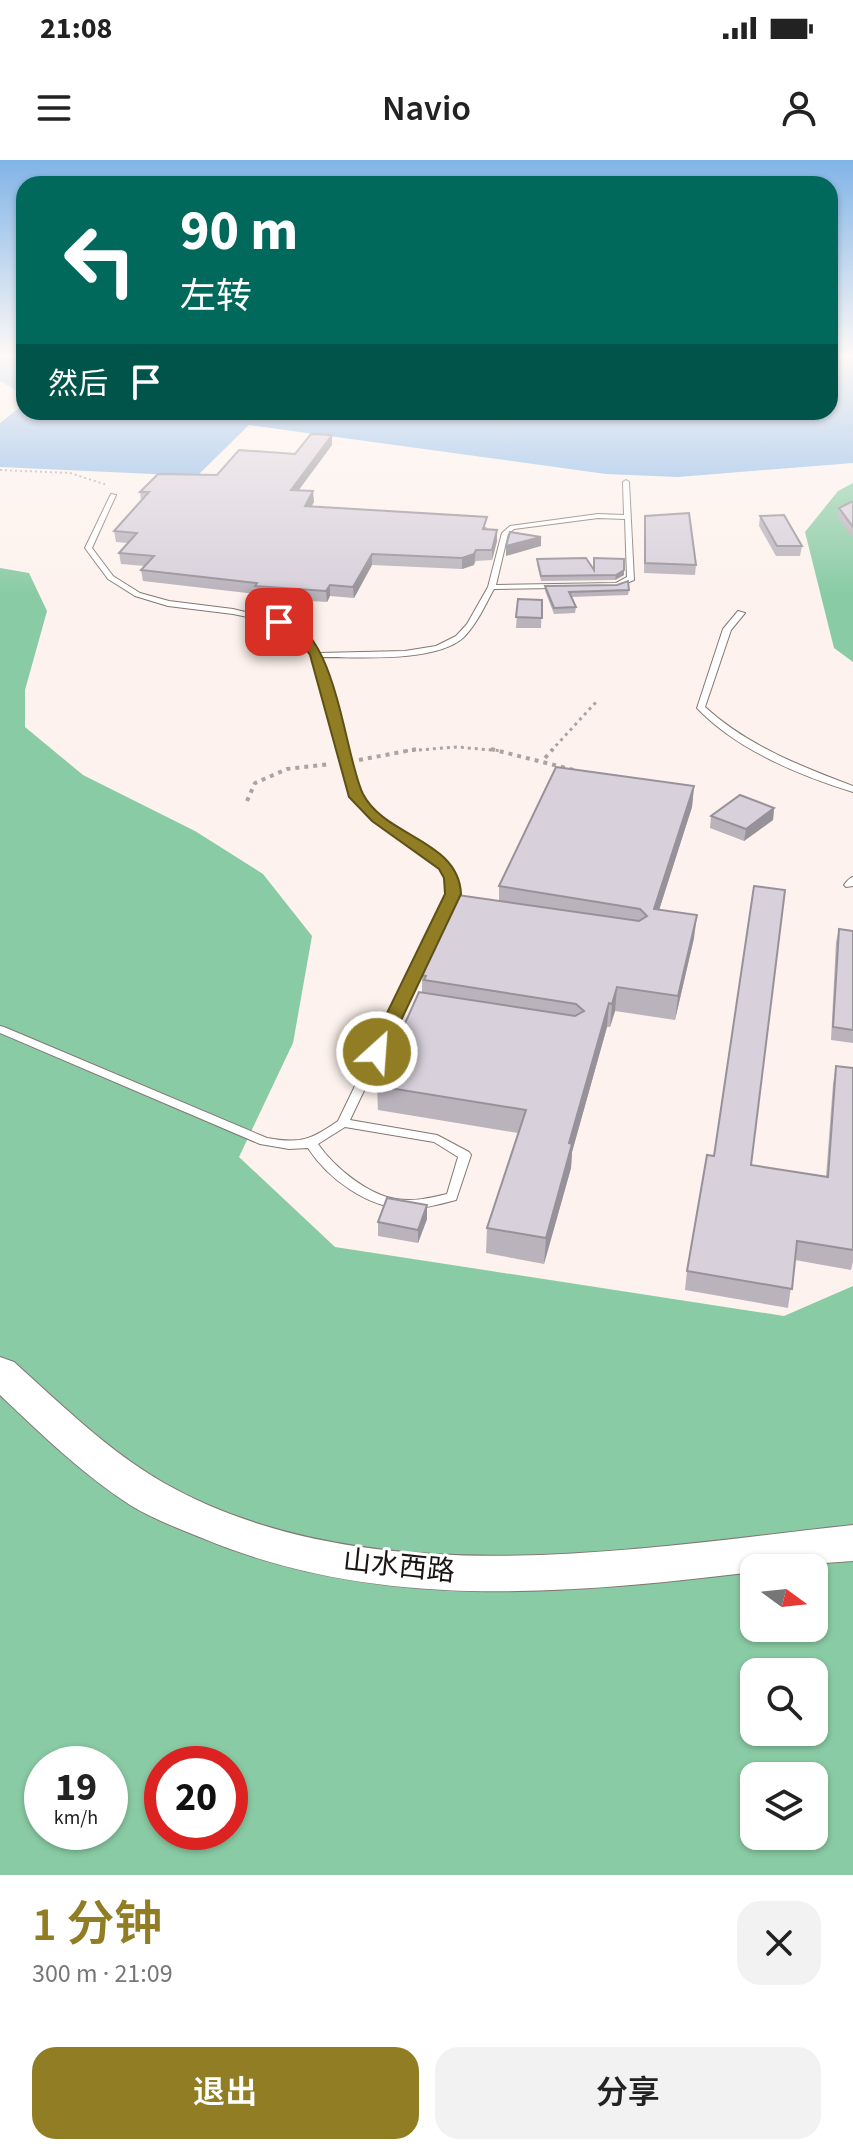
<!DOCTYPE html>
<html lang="zh">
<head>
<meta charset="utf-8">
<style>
	:root { --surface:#fff; --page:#f2f2f2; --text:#222; --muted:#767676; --accent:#907d24 }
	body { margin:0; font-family:"Source Sans 3","Noto Sans SC",sans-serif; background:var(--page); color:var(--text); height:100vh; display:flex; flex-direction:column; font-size:30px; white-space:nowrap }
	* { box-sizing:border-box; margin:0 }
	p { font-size:26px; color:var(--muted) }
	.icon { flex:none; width:44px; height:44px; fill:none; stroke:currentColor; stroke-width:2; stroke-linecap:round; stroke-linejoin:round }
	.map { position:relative; height:1715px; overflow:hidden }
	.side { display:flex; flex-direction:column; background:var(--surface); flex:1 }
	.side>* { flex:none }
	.guide { position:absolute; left:16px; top:16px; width:822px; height:244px; border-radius:24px; box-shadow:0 2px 6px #0004; background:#00695c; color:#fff; overflow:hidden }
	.needle { width:52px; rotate:105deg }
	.buttons { position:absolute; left:740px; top:1394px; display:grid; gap:16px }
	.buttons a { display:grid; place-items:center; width:88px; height:88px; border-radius:16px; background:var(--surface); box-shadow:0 2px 6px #0004; font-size:40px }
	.speed { position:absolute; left:24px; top:1586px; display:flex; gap:16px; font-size:40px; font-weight:700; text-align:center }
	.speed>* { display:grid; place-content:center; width:104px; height:104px; border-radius:50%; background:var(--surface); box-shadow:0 2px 6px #0004; line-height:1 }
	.speed small { font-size:20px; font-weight:400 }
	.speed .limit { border:12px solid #d22; background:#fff; color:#111 }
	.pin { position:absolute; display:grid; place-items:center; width:68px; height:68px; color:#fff; margin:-34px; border-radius:16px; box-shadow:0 4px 12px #0006 }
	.me { position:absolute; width:88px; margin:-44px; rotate:26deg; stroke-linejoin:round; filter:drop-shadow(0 0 6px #0008) }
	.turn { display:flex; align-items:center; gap:28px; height:168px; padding:0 32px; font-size:36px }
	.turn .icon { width:104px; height:104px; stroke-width:2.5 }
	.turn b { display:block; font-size:56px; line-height:68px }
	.then { display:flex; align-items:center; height:76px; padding:0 32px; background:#0003; gap:16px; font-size:30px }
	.round { display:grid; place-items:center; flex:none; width:84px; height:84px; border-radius:24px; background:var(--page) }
	.headline { display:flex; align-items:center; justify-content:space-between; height:136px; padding:0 32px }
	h1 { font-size:48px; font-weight:600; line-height:60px; color:var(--accent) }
	.action { display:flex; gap:16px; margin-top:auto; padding:16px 32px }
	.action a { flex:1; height:92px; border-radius:24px; background:var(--accent); color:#fff; font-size:32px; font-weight:600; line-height:92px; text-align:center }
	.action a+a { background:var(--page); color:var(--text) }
	.status { display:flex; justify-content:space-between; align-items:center; height:56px; padding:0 40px; background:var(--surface); direction:ltr }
	.status svg { height:22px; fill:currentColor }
	header { display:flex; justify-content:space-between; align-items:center; height:104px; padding:0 32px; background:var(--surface); font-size:36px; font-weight:600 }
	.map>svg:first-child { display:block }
	.forest { fill:#89cba4; fill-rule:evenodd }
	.water { fill:#86b5e6 }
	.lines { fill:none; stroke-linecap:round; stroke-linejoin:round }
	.lane-casing { stroke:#837771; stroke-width:2 }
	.secondary-casing { stroke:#837771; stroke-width:2 }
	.path-far2 { stroke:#ada4a0; stroke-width:2; stroke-dasharray:2 3; stroke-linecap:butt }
	.path-far1 { stroke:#ada4a0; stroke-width:3; stroke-dasharray:3 4; stroke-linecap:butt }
	.path { stroke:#ada4a0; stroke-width:4; stroke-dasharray:4 5; stroke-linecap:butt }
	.lane { fill:#fff; fill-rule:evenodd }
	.secondary { fill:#fff; fill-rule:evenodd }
	.wall { fill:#bab3bc }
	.shaded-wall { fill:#979299 }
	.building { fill:#d8d0db; stroke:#979299; stroke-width:2 }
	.route { fill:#907d24; stroke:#5e5117; stroke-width:2 }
	.labels { text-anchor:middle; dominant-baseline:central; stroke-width:6; stroke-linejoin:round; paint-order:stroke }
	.near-street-label { font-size:28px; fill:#1a1513; stroke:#fff }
</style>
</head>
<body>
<div class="status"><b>21:08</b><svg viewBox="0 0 49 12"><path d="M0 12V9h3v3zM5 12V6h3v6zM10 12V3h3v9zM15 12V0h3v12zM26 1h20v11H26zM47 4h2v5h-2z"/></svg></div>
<header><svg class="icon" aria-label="menu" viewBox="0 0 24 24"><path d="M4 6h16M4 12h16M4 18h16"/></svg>Navio<svg class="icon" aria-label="person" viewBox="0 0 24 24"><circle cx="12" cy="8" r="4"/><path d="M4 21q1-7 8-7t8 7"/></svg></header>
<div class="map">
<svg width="853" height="1715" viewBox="0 0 853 1715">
	<rect width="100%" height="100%" fill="#fdf2ed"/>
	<path class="forest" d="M853,323V502L834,488L805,372L838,331Z
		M0,408L29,413L47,451L25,530V567L83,615L195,671L263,714L312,776L293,883L239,997L335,1087L784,1156L853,1126V1715H0ZM754,1408H814V1468H754ZM754,1512H814V1572H754ZM42,1604H110V1672H42ZM162,1604H230V1672H162ZM754,1616H814V1676H754Z"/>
	<path class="water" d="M0,196H24V252H830V196H853V303L678,317L606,314L249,265L197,316L0,307V263L24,244L18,231L0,221Z"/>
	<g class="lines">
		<defs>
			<path id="lane" d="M626,320L629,322L634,420L617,427L494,429C485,445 477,464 464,477C436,503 358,497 322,497L360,636L380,656L448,704L457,718L458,734L350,960L437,975L469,992L471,995L456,1040C440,1044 424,1049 407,1049C368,1048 328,1019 308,988L289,989L260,984L0,873V866L4,867L267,978C300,984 311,980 338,961L448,734L447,718L441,708L374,660L351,637L313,496L290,473L262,460L233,454L168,446L135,436L108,419L85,388L111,334L116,335L92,388L113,416L140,433L169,441L233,449L267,457L296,470L319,493L405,491L436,486L456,476L467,464L488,427L502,373L510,366L598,354L624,355L623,322ZM598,358L625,359L627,417L616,423L496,425L508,374L514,369ZM345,967L434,982L458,997L447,1034C430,1038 413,1042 396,1039C368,1035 334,1007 318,984Z
				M738,451L745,453L731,470L705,547C748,586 800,606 853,626V632C798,615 737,590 697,548L723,469Z
				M853,717V726L846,727L844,725C847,721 849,718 853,717Z"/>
			<path id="secondary" d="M0,1197L14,1202C61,1244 108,1291 164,1323C366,1437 633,1389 853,1365V1401L754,1408V1412C569,1434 378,1452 202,1378C177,1368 153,1359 130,1345C82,1314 41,1274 0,1235Z"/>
		</defs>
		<use href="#lane" class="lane-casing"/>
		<use href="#secondary" class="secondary-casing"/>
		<path class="path-far2" d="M0,310L70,313L107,325"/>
		<path class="path-far1" d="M405,591L457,587L503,591
			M551,591L597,541"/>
		<path class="path" d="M491,589L578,611
			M545,598L553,589
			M359,600L417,589
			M247,641L255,623L287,609L331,604"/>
		<use href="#lane" class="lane"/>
		<use href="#secondary" class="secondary"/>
	</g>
	<path class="wall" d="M332,275V285L299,330L314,342L311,346L487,367L486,370L497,381L492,400L476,401L474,405L462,409L372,405L354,438L330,436L327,442L256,438V434L143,421L141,410L145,406L121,404L119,393L128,383L116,382L114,371L141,341L140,332L217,315L295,294Z
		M853,342V377H852L838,358L839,348Z
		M645,356L696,405L695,415L644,413Z
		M760,356L802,386L800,396H776L759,366Z
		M537,399L594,410L624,415L615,420L541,421L537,404Z
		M545,426L629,430L628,435L571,437L576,447L575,453L554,454L545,431Z
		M518,439L542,440L541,468H516Z
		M694,626L692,647L659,750L694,778L675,860L615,851L610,867H607L572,992L571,1008L544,1104L486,1093L487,1068L518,973L378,950L377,926L422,832V815L499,741V726Z
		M774,648L773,660L744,681L710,668L711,656Z
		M839,769L853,771V883L831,880L836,782Z
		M836,906L853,908V1101L851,1110L795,1100L788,1148L685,1130L687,1111L751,1005L826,1017L833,924Z
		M427,1059L418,1083L378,1076V1062Z"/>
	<path class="shaded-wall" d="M332,275V285L291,340V330Z
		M313,331L314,342L306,356L305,346Z
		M497,370V381L492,400V390Z
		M541,377V386L506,396V386Z
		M476,390L474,405L462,409V398Z
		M372,394V405L354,438L353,427Z
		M624,410V415L615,420L616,415Z
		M330,425V436L327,442L326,431Z
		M694,626L692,647L652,772L654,749Z
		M774,648L773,660L744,681L746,669Z
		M697,755L694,778L675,860L678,836Z
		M617,827L615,851L610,867L612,844Z
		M609,843L607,867L572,992L571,1008L544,1104L546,1078L569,983Z
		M427,1045V1059L418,1083V1070Z"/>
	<path class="building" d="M311,274L332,275L291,330L313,331L305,346L487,357L483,369L497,370L492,390H476L474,394L462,398L372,394L353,427L330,425L326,431L255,426L257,423L141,410L154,396L119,393L137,373L114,371L149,332H140L158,314L217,315L239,290L295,294Z
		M851,342H853V367L839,348Z
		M689,353L696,405L645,403V356Z
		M784,355L802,386H777L760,356Z
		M510,372L541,377L506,386Z
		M586,398L594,410V398L624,399V410L616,415L541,416L537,399Z
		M628,421L629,430L569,432L576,447L554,448L545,426L617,425Z
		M518,439L542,440V458L516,457Z
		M556,607L694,626L654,749L697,755L678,836L617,827L612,844L609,843L569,983L572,984L546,1078L487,1068L526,950L377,926L419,832L575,856L584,851L576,844L424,820L426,816L422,815L458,735L639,761L647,756L640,749L499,726Z
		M740,635L774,648L746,669L711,656Z
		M754,726L785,730L751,1005L828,1017L836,906L853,908V1090L797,1081L792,1129L687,1111L707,995L714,996Z
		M839,769L853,771V870L833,867Z
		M387,1038L427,1045L418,1070L378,1062Z"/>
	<linearGradient id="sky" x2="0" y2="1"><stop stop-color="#81b4e7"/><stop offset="0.45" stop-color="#fef9f7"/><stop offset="1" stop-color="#fef9f7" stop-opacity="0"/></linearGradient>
	<rect width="853" height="436" fill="url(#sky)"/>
	<path class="route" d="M275,460C335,452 344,596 363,634C385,677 459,680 461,734L386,892L377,898L368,892L445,734L444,718L439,709L372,661L349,637L310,495L299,479L275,465Z"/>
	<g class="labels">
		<g class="near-street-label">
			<text transform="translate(399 1406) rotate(6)">山水西路</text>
		</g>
	</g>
</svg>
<div class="buttons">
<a><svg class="needle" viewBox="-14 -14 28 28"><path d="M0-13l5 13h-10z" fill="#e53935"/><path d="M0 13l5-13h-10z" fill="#767676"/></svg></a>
<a><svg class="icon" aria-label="search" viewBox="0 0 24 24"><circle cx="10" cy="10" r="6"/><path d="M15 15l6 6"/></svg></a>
<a><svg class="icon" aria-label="layers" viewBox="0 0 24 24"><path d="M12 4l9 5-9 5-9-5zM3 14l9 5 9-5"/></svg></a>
</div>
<div class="speed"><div>19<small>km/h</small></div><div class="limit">20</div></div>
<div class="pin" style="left:279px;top:462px;background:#d93025"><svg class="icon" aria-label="arrive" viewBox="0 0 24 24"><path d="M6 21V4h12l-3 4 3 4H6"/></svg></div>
<svg class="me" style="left:377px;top:892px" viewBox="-20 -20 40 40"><circle r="17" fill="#907d24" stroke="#fff" stroke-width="3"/><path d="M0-11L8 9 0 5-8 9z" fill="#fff"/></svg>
<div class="guide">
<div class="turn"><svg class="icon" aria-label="left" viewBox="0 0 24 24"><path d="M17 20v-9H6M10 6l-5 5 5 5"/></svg><div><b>90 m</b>左转</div></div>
<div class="then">然后<svg class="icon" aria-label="arrive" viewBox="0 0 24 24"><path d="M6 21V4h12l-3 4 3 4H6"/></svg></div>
</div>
</div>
<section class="side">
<div class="headline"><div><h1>1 分钟</h1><p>300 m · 21:09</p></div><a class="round"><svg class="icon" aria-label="close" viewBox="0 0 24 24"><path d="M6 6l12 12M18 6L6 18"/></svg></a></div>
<div class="action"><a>退出</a><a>分享</a></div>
</section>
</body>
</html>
